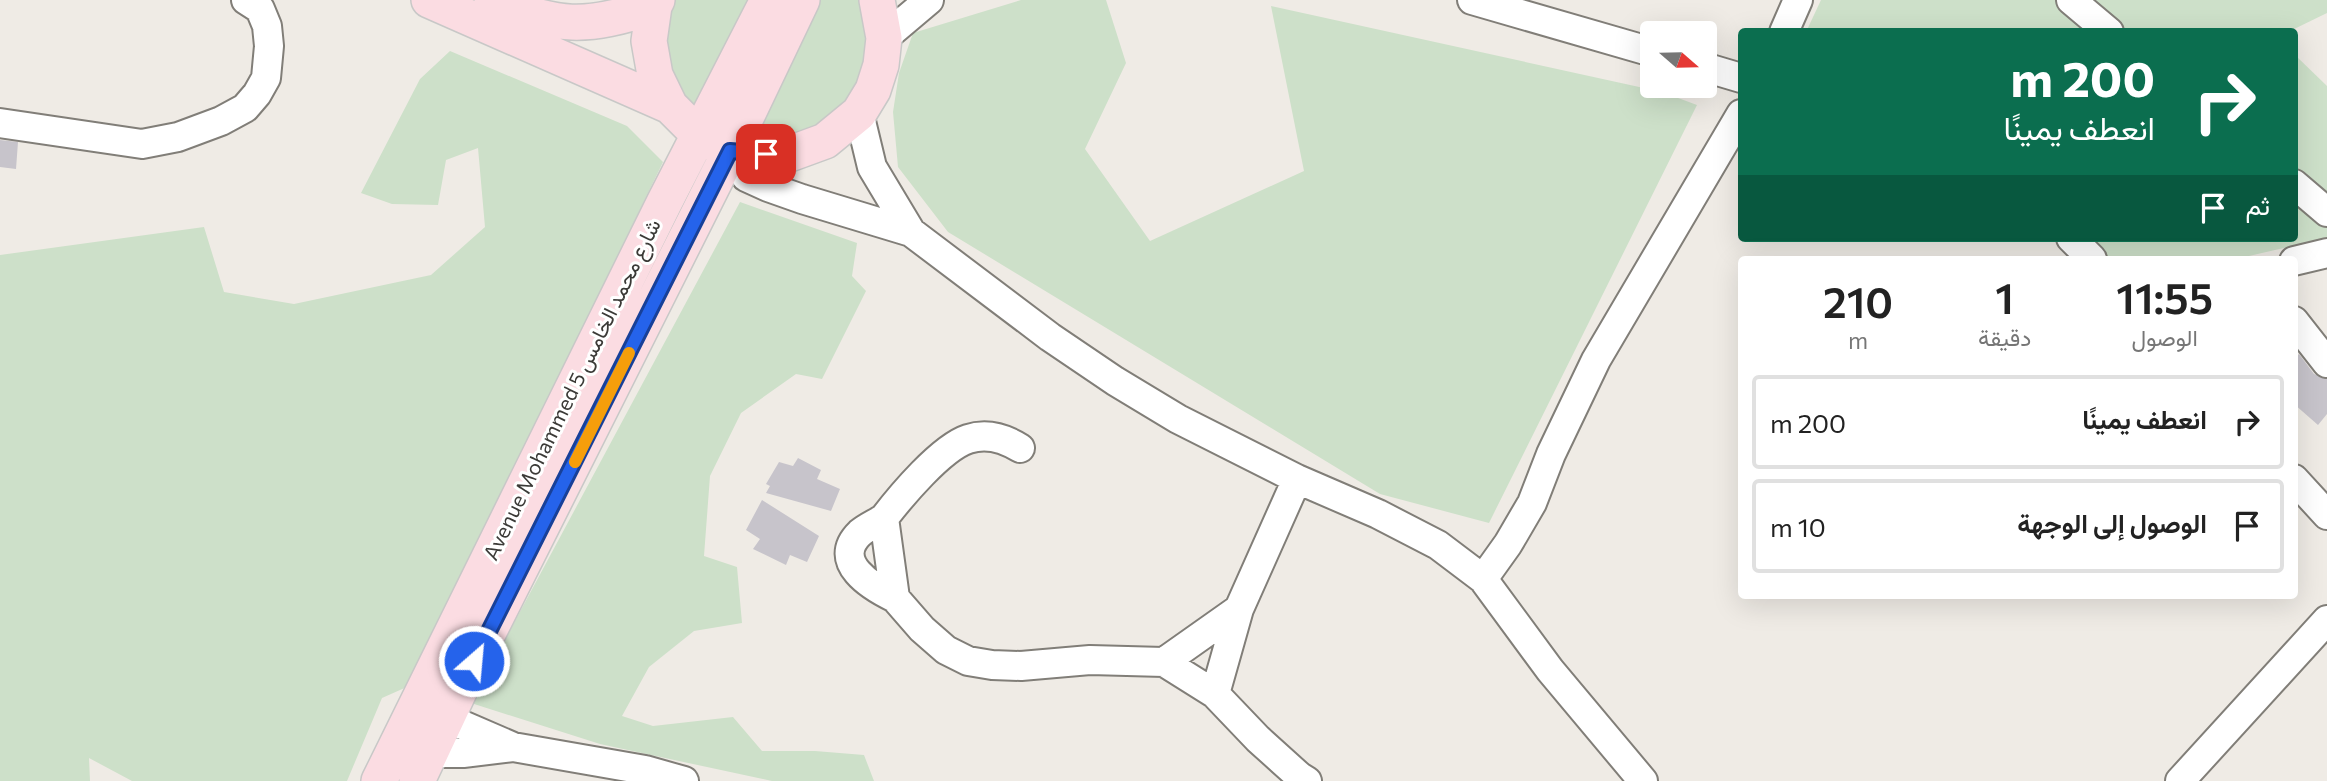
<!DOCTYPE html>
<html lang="ar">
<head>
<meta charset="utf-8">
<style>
	:root { --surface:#fff; --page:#f6f6f6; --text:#222; --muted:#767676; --line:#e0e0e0 }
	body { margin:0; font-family:Commissioner,Vazirmatn,sans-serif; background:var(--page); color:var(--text); direction:rtl; height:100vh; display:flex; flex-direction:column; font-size:26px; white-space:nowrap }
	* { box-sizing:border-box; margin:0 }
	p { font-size:23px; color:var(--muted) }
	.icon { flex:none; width:38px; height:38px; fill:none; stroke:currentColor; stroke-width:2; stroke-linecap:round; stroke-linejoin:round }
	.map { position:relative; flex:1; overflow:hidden; direction:ltr }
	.details { position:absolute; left:1738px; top:256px; width:560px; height:343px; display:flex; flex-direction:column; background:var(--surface); border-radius:7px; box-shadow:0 7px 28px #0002; direction:rtl }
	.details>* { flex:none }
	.top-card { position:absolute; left:1738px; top:28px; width:560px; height:214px; border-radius:7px; box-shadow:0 7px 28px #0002; direction:rtl; background:#0b6e4f; color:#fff; overflow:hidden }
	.needle { width:46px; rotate:110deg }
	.fabs { position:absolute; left:1640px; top:21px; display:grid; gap:14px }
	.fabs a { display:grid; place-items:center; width:77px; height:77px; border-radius:7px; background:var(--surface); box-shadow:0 7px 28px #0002; font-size:35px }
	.pin { position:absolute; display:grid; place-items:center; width:60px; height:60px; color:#fff; margin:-30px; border-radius:14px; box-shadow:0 4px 10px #0006 }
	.me { position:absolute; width:77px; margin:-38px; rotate:27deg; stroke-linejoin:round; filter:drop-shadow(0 0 5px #0008) }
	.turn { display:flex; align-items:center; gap:24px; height:147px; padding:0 28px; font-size:32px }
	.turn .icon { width:91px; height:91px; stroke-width:2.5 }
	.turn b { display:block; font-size:49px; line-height:60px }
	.then { display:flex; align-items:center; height:66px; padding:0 28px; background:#0003; gap:14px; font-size:26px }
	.eta { display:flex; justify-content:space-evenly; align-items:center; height:119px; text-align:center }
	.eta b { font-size:42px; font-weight:600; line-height:49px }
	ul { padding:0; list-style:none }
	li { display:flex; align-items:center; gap:21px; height:94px; margin:0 14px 10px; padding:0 14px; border:4px solid var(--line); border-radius:7px }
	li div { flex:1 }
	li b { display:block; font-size:26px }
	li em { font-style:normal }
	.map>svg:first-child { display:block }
	.green { fill:#cde0c9 }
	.building { fill:#c7c4cb }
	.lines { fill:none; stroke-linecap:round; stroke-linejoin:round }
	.minor-casing { stroke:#817e78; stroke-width:32 }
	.major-casing { stroke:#c8c8c7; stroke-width:38 }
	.minor { stroke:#fff; stroke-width:28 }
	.major { stroke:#fbdce2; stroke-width:35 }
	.route-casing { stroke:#184099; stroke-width:18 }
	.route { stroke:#2563eb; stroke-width:12 }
	.slow { stroke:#f59e0b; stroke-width:12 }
	.labels { text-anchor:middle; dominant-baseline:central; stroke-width:6; stroke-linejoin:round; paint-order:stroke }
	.street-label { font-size:21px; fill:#3b3a37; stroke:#fff }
</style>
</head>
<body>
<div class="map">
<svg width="2327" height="781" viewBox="0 0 2327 781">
	<rect width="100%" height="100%" fill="#efebe5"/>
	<path class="green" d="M672,0H750L695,115L676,91L663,55Z
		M819,0H863L872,45L863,82L842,113L811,135L774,144L751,139Z
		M1021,0H1106L1126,63L1085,149L1150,241L1304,171L1271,6L1662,92L1697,105L1489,523L1380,494L948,232L898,167L893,112L899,73L913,33Z
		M1821,0H2327V13L2290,31L1806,32Z
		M450,51L627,126L663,162L409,686L382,698L347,781H132L89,758L90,781H0V255L204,227L224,292L294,304L431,275L485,227L478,148L446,160L438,205L392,204L361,193L420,79Z
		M2294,54L2327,86V238L2236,259H2110L2088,238H2294Z
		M740,202L857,243L852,276L866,291L822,379L796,374L741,413L710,476L704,556L737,567L742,623L694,631L649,667L622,716L653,726L733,717L762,751H815L864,755L874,781H772L600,744L471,703Z"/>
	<path class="building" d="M0,140L18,142L16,169L0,167Z
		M2299,354L2314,374L2327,379V414L2318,425L2294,404V359Z
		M798,458L821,470L817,479L840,489L831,511L766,493L770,486L766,484L779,462L793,466Z
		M762,500L819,536L807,562L790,555L786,565L753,549L760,539L746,530Z"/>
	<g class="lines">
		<defs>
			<path id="minor" d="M1472,0L1652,52
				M2071,0L2109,32
				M1784,32L1798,0
				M884,38L929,0
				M1704,67L1741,78
				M859,113L872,167L911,232
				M0,123L142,144L178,137L221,121L245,108L257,94L266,78L269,46L267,26L260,9L246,0
				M730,151L746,177L768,187L802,199L911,232L1050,337L1115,381L1178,419L1297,479L1378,514L1438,545L1483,579L1550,670L1643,781
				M2294,184L2327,212
				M2071,238L2092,259
				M2294,261L2327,253
				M2294,321L2327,363
				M1020,448C1004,438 986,433 968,439C941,448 901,496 884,518L895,598L922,629L946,650L968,661L992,665L1021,666L1090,660L1164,662L1215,694L1258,739L1299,776L1307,781
				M2294,479L2327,515
				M884,518C877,523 867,527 860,533C830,562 872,587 895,598
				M1483,579L1508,544L1532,503L1551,454L1596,360L1741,114
				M1164,662L1239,609L1297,479
				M1215,694L1239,609
				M430,711L511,746
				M411,748L430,753H463L513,747L645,770L684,781
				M2180,781L2327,620"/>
			<path id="major" d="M429,0L670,106
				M492,0C556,28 587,29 654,6
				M657,0L654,6L649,41L655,75L670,106L700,136L730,151L784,156L825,141L859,113L873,90L881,65L884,38L877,0
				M379,781L664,203L768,0
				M417,781L463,683L730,151L802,0"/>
		</defs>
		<use href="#minor" class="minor-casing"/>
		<use href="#major" class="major-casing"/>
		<use href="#minor" class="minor"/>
		<use href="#major" class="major"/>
	</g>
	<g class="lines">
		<defs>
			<path id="route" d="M474,661L730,151L766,154"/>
		</defs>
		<use href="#route" class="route-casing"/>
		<use href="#route" class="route"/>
		<path class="slow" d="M575,462L629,353"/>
	</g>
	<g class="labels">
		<g class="street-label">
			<text transform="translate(571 389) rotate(-64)">Avenue Mohammed 5 شارع محمد الخامس</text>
		</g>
	</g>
</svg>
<div class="fabs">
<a><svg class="needle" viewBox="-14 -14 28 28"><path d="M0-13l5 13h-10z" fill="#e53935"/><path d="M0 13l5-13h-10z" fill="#767676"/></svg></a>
</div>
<div class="pin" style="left:766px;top:154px;background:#d93025"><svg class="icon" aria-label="arrive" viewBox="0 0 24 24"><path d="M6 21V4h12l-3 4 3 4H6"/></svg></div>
<svg class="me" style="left:474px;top:661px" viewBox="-20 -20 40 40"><circle r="17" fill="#2563eb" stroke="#fff" stroke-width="3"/><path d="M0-11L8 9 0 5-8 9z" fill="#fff"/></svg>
<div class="top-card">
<div class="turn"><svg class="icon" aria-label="right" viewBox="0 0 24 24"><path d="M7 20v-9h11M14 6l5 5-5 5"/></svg><div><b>200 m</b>انعطف يمينًا</div></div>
<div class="then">ثم<svg class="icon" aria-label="arrive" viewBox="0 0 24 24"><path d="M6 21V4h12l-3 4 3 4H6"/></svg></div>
</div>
<section class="details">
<div class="eta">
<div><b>11:55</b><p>الوصول</p></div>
<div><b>1</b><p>دقيقة</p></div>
<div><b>210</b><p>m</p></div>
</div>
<ul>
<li><svg class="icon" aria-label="right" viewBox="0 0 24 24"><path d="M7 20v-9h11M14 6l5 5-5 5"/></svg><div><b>انعطف يمينًا</b></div><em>200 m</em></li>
<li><svg class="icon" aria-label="arrive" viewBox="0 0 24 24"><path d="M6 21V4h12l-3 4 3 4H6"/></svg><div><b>الوصول إلى الوجهة</b></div><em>10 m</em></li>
</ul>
</section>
</div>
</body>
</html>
